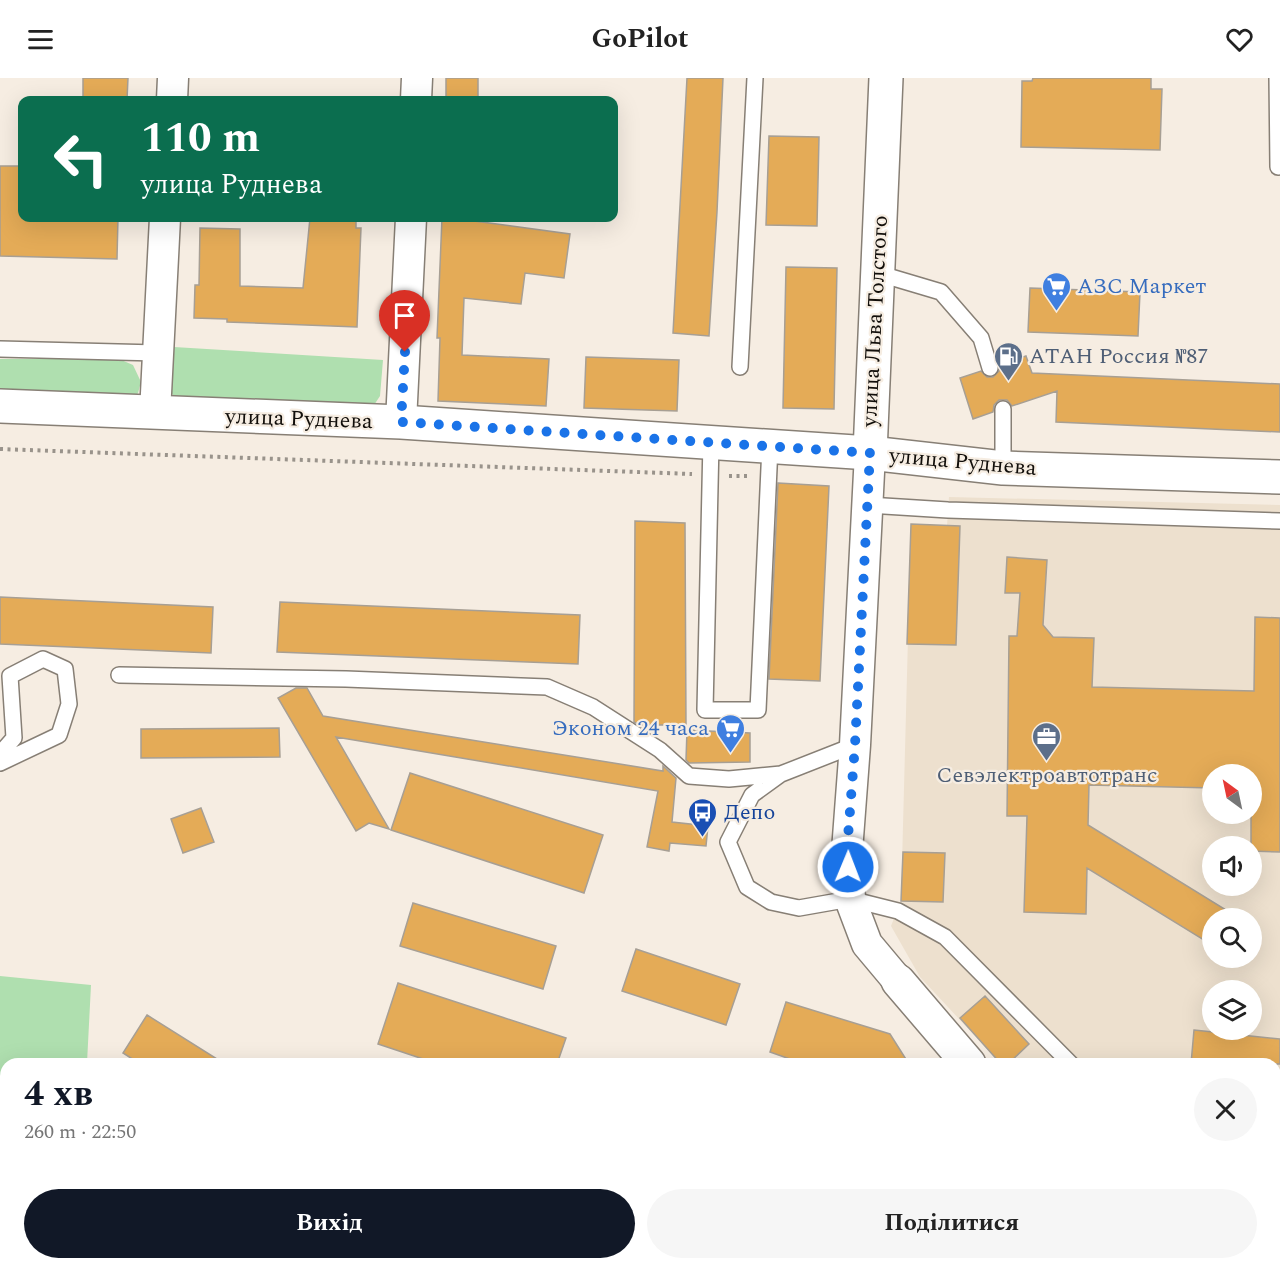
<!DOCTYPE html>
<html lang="uk">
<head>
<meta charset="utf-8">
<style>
	:root { --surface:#fff; --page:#f6f6f6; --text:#222; --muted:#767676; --accent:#111827 }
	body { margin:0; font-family:Spectral,serif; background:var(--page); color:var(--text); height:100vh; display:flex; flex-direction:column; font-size:22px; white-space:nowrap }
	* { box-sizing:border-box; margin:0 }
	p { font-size:20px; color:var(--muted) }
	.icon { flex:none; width:33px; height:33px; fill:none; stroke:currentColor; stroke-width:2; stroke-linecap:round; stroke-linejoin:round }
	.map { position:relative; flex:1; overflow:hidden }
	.details { position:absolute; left:0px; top:980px; width:1281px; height:212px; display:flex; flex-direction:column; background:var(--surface); border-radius:18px 18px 0 0; box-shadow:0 6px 24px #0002 }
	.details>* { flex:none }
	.hud { position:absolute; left:18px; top:18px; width:600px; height:126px; border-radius:12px; box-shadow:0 6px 24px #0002; background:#0b6e4f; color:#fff; overflow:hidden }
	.needle { width:39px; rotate:327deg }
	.tools { position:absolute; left:1202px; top:686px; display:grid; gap:12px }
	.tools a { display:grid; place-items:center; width:60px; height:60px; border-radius:50%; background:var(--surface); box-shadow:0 6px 24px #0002; font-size:30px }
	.pin { position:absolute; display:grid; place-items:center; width:51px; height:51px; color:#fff; margin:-62px -26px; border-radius:50% 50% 50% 0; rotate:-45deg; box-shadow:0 0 6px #0007 }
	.pin .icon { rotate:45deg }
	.me { position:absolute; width:66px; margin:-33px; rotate:1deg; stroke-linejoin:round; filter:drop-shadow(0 0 4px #0008) }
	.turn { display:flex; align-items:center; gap:21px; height:126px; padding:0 24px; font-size:27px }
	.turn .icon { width:78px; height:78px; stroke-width:2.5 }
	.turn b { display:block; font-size:42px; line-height:51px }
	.round { display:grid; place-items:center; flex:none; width:63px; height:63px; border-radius:32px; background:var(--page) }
	.headline { display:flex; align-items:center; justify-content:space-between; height:102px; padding:0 24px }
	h1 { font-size:36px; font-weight:700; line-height:45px; color:var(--accent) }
	.cta { display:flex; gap:12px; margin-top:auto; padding:12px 24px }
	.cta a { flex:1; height:69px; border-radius:36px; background:var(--accent); color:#fff; font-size:24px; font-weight:700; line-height:69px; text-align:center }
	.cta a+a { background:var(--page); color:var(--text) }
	header { display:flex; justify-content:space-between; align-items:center; height:78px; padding:0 24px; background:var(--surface); font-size:27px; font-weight:700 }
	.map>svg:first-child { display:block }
	.built { fill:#ede0ce; fill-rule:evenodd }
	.green { fill:#afdfaf }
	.building { fill:#e4ab57; stroke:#a79f94; stroke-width:1.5 }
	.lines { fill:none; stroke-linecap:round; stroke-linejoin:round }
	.lane-casing { stroke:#877f75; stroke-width:18 }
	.street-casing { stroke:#877f75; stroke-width:33 }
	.secondary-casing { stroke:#877f75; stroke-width:36 }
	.primary-casing { stroke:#877f75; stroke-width:36 }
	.path { stroke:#99938b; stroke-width:4; stroke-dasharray:3 4.5; stroke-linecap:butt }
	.lane { stroke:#fff; stroke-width:15 }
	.street { stroke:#fff; stroke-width:30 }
	.secondary { stroke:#fff; stroke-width:33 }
	.primary { stroke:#fff; stroke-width:33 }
	.route { stroke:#1a73e8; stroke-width:10; stroke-dasharray:0 18 }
	.labels { text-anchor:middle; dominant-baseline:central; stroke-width:4.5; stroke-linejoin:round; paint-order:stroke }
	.shop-label { font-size:22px; fill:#366cbe; stroke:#f6ede2; text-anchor:start }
	.street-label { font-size:22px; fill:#110e0a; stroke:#f6ede2 }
	.service-label { font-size:22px; fill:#4e5e75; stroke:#f6ede2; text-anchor:start }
	.transit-label { font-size:22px; fill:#164399; stroke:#f6ede2; text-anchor:start }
</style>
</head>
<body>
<header><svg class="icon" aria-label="menu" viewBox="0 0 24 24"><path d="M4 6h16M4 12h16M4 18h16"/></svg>GoPilot<svg class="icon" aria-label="heart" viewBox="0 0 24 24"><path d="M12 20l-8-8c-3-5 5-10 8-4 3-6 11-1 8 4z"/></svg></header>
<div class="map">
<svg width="1280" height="1190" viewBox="0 0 1280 1190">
	<rect width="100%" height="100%" fill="#f6ede2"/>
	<path class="built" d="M949,419L1280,427V1190H1191L1184,1185H1275V986L1000,985L920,899L891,848L901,823L911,446L947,448ZM1212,696H1251V735H1212ZM1212,768H1251V807H1212ZM1212,840H1251V879H1212ZM1212,912H1251V951H1212Z"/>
	<path class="green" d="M174,269L383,282L380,318L372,330L182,324L172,316L166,307L168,276Z
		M0,281H119L133,287L141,304L138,315L131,323L0,321Z
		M0,898L91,907L87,985L6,986V1185H74V1190H0Z"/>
	<path class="building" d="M83,0H128L127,22H83Z
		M446,0H478V22H446Z
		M687,0H723L717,134L709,258L673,255Z
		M1033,0H1151V11H1162L1160,72L1021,69L1022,3H1032Z
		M769,58L819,59L817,148L766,147Z
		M0,88H22V140H118L117,181L0,178Z
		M310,140H356V150H361L357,249L227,244V241L194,240L195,207H199L200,150L240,151V208L303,210Z
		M442,140H467V142L570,156L564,200L525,195L521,226L464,220L462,277L549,281L546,328L438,323L440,260H437Z
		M786,189L837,190L834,331L783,330Z
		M1030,210L1140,214L1138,258L1028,254Z
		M1026,278L1032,295L1280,306V354L1056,344L1057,313L1012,328L1007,322H999L994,327L993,334L973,341L960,300L981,293L987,299H993L999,293V287Z
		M586,279L679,282L677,333L584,330Z
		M778,405L829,408L820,603L769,601Z
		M635,443L685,445L686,647H640L634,644Z
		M911,446L960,448L956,567L907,566Z
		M1007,479L1047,482L1043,547L1053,559L1094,560L1092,609L1254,613L1255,539L1280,540V774L1251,773V696H1212V710L1089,707L1088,747L1239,840H1212V867L1087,790L1086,836L1024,834L1027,738H1007L1009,558H1017L1020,515H1005Z
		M0,519L213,529L211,575L0,566Z
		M280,524L580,537L578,586L277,574Z
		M296,610H307L323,638L663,693V688L676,700L672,744L708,748L706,768L670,765L669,773L647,769L658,713L336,659L389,751L369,745L356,753L278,620Z
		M279,650L280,679L141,680V651Z
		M687,652L750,655V684L689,685L686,682Z
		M410,695L603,757L584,815L391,752Z
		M201,730L214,764L183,775L171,741Z
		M903,774L945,775L943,824L901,823Z
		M413,825L556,868L543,911L400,868Z
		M636,871L740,906L726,947L622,913Z
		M398,905L566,960L557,986H438L378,966Z
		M985,918L1029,966L1008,986H1001L960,940Z
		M786,924L890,956L909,986H804L770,974Z
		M147,937L225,986H140L123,975Z
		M1194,952L1280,961V986H1191Z"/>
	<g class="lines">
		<defs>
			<path id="lane" d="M1277,0L1278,89
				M877,195L941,214L981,260L990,290
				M0,271L157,275
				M740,289L755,0
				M1003,331V390
				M711,364L705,632H758L770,368
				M868,427L948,432L1280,443
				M119,597L346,601L547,609L593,629L660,672L689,698L729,701L781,696
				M855,667L781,696L752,717L728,764L747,809L771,824L799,830L850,821L898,833L945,859L1071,986
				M0,676L14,660L10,598L43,581L65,591L69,626L59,657L0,685
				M1275,1091H1280"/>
			<path id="street" d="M172,22L173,0
				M416,22L417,0
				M155,335L165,140
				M401,344L411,140
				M870,375L855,667L847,773L850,821L867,866L898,903"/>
			<path id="secondary" d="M870,375L886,0
				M898,903L969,986
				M1147,1185L1153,1190"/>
			<path id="primary" d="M0,328L401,344L870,375L1003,390L1280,399"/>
		</defs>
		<use href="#lane" class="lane-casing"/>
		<use href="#street" class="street-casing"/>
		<use href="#secondary" class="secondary-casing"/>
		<use href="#primary" class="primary-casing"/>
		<path class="path" d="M0,371L692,396
			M729,398H749"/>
		<use href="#lane" class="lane"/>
		<use href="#street" class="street"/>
		<use href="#secondary" class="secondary"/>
		<use href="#primary" class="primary"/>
	</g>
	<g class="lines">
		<path class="route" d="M405,274L401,344L870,375L855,667L847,772L848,789"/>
	</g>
	<defs>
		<symbol id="supermarket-pin" viewBox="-11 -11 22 30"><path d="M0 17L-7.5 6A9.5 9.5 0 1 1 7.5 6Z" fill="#3f7fe0" stroke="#f6ede2"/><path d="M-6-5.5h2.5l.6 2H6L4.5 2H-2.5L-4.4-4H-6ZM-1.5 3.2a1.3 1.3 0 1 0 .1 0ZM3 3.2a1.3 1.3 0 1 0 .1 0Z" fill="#fff"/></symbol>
		<symbol id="fuel-pin" viewBox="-11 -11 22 30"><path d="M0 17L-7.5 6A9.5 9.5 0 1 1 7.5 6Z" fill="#5c6f8a" stroke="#f6ede2"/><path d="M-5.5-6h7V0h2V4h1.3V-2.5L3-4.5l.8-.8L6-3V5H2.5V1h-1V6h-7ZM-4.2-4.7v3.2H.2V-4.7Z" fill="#fff"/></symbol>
		<symbol id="office-pin" viewBox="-11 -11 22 30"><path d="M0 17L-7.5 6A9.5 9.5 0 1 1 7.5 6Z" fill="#5c6f8a" stroke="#f6ede2"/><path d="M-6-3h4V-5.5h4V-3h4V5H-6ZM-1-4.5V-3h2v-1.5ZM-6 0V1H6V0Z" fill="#fff"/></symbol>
		<symbol id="bus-pin" viewBox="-11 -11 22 30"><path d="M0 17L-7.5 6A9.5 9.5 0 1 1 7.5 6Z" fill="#1a4fb4" stroke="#f6ede2"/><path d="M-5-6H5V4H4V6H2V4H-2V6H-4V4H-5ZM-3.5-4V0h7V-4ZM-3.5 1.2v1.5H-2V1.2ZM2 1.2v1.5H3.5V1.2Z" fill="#fff"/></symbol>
	</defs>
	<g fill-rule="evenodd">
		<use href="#supermarket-pin" x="1040" y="192" width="33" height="45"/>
		<use href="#fuel-pin" x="992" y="262" width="33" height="45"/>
		<use href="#supermarket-pin" x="714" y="634" width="33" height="45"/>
		<use href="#office-pin" x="1030" y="642" width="33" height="45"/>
		<use href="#bus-pin" x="686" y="718" width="33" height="45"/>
	</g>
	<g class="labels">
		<g class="shop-label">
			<text x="1077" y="208">АЗС Маркет</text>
			<text x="709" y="650" text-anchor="end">Эконом 24 часа</text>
		</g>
		<g class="street-label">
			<text transform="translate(875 243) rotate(-87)">улица Льва Толстого</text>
			<text transform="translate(299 341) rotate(2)">улица Руднева</text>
			<text transform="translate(963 384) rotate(5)">улица Руднева</text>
		</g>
		<g class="service-label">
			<text x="1029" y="278">АТАН Россия №87</text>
			<text x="1047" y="697" text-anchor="middle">Севэлектроавтотранс</text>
		</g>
		<g class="transit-label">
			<text x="724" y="734">Депо</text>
		</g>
	</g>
</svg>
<div class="tools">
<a><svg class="needle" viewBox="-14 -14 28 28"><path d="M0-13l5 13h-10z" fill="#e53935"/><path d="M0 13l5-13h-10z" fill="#767676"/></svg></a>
<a><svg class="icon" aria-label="sound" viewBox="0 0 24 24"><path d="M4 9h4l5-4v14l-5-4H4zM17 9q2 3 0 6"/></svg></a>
<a><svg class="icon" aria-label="search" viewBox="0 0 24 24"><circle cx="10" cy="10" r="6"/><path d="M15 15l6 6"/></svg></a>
<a><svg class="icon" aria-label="layers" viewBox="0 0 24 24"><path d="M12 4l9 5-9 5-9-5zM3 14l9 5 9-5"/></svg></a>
</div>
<div class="pin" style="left:405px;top:274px;background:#d93025"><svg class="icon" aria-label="arrive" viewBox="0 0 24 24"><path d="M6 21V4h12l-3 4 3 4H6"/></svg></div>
<svg class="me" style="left:848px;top:789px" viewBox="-20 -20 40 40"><circle r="17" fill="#1a73e8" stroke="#fff" stroke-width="3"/><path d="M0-11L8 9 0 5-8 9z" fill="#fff"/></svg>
<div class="hud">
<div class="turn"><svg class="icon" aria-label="left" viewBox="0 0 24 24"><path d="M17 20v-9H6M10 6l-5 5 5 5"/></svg><div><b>110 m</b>улица Руднева</div></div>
</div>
<section class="details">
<div class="headline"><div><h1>4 хв</h1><p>260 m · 22:50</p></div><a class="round"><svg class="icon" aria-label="close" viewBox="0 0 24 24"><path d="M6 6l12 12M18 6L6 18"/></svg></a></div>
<div class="cta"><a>Вихід</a><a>Поділитися</a></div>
</section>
</div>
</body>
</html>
